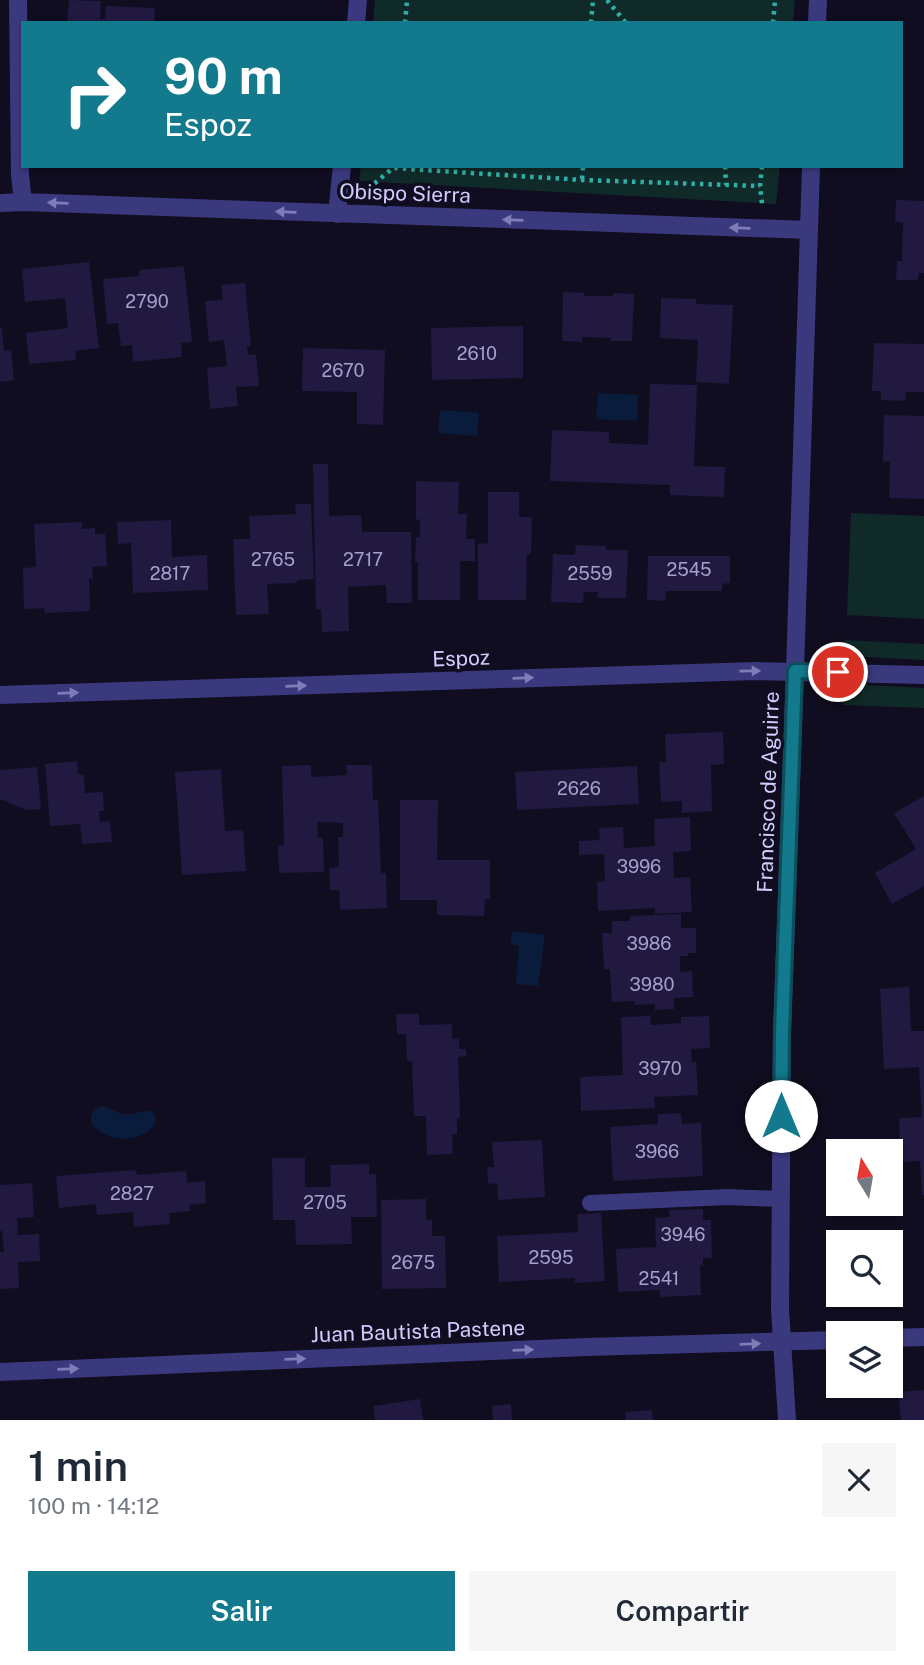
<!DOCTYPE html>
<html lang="es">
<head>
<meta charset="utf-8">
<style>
	:root { --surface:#fff; --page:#f6f6f7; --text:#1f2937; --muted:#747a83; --accent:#13798c }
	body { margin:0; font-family:"Public Sans",sans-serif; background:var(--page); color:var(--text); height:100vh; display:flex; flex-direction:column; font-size:26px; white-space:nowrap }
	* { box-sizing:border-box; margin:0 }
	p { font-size:23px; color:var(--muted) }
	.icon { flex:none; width:38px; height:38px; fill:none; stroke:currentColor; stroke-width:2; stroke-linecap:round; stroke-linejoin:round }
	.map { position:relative; height:1420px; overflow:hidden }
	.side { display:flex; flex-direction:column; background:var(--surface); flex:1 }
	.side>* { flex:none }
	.banner { position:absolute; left:21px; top:21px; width:882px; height:147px; border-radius:0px; box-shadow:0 2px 5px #0004; background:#13798c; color:#fff; overflow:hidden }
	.needle { width:46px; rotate:349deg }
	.fabs { position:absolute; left:826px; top:1139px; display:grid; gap:14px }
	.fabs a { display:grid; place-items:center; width:77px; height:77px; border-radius:0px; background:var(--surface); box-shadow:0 2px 5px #0004; font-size:35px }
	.pin { position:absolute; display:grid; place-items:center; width:60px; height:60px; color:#fff; margin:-30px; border:4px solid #fff; border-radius:50%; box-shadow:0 2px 7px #0007 }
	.me { position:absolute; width:77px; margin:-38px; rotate:0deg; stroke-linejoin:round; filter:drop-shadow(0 0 5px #0008) }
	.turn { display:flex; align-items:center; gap:24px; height:147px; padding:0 28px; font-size:32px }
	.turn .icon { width:91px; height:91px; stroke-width:2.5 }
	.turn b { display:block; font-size:49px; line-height:60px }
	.round { display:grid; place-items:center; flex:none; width:74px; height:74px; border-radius:0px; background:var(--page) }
	.summary { display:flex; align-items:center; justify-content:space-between; height:119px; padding:0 28px }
	h1 { font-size:42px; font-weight:600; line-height:52px }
	.primary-button { display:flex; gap:14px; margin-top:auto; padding:14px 28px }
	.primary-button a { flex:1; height:80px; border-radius:0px; background:var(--accent); color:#fff; font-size:28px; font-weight:600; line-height:80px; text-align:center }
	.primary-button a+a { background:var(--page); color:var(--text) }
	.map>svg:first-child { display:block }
	.green { fill:#102a29 }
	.water { fill:#0a1c3c }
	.building { fill:#211940 }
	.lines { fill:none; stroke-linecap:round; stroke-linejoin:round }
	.path { stroke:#30afa7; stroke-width:4.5; stroke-dasharray:3.5 5; stroke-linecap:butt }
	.service { stroke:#3b397e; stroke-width:16 }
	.minor { stroke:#3b397e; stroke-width:18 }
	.tertiary { stroke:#3b397e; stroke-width:18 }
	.oneway { fill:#7f7cb8 }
	.route-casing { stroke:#0c4f5b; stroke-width:18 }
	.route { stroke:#13798c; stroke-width:12 }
	.labels { text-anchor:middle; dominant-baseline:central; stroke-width:7; stroke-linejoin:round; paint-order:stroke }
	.number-label { font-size:18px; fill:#a6a0ce }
	.street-label { font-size:21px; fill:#d2cdfe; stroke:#100d20 }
</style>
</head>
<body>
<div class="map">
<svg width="924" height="1420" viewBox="0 0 924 1420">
	<rect width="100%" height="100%" fill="#100d20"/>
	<path class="green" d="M375,0H795L793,23H373Z
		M361,166H780L776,204L359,181Z
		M851,513L924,516V619L847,615Z
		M845,640L924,644V660L847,656Z
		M845,684L924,688V708L843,705Z"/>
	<path class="water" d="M598,393L638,395L637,421L596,419Z
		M440,410L479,413L477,436L438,433Z
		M512,931L545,935L538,986L516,984L519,946L511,944Z
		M102,1106C111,1107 117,1114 126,1114C135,1115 142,1110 151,1111L156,1117C155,1135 132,1140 117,1138C108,1137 99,1131 92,1125C89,1115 93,1109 102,1106Z"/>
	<path class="building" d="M69,0L101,1L100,19H105L106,6L155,8L154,23H67Z
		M896,200L924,201V273H919L918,280H896L897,261H902L903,223L895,222Z
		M89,262L99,348L75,351L76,360L29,364L26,333L68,328L65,298L25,302L22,269Z
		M184,266L192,342L181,343L182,357L133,362L132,345L121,346L118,323L107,324L103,279L139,276V270Z
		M245,283L251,346H247L248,355L256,354L259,386L236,387L238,406L210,409L207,368L227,366L224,340L209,342L205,301L223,300L221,285Z
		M563,292L584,293L585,296H613V293L634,294L632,341H610L611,338L582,337V342L562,341Z
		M661,298L696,299V304L733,305L729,384L696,382L698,340L660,338Z
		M523,326V378L432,380L431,328Z
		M0,328H2L4,351L11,350L14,380L0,382Z
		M874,343L924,344V392H906L905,401L881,400V391H872Z
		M303,348L385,350L383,425L357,424V392L302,391Z
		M650,384L697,385L694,466L725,467L724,497L670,495V485L550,481L552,430L609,432V443L648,445Z
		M884,415L924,416V499L889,498L890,461L883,462Z
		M313,464H328L329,516L361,515L362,532H411L412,603H387L386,585L348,587L349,631L322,632L321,609H316Z
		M416,481L459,482L458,514H467L466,539H475V561H460V600H418V562H415L416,537H420V519L416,520Z
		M488,492H519V517H532L531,554H527L526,600H478V544L488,543Z
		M295,504H311L314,579L297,580V583L267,584L269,614L236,615L233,539H250L249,516L296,514Z
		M171,520L172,557L207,555L208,590L133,593L131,543L118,544L117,522Z
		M82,522V529L95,528V534H105L107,566L92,567L93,579L89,578L90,611L45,613L44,608L24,609L23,568L36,567L34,524Z
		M576,545L606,546V550H628L626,598H597L598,592H584L583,603L551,602L553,554L575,555Z
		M648,556H730V583L722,584V591H666L665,601L647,600Z
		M723,732L724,764L711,765L712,811L682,813V801L661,802L659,762H666L665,734Z
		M77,761L78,774L84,775L85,793L103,792L104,811H99L100,822L110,821L112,842L82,844L80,824L50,826L45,764Z
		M311,765V777L347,775L346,765H372L373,800H378L381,874L386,873L387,908L340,910L339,890H330L329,868L339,867L338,837H343V823L317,822L318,838H323L324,872L279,873L278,845H284L282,766Z
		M637,766L639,804L517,810L515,772Z
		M37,767L41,809L26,810L0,799V770Z
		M221,769L225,831L243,830L246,871L182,875L175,772Z
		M924,796V886L892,904L875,873L916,849L894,813Z
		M400,800H438L437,860H490V899H485L484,916L437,915V900H400Z
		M690,817L691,851L673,852L674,878L690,877L692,912L655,914V908L598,911L597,882L605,881L604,854L579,855V841L600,840L599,828L623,827L624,848L655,846L654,819Z
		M681,914V928H696V953H688V956H680V972L692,971L693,997L674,998V1009L655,1010V1004L635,1005L634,1001L612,1002L610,969H604L602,933H612V921H630V916Z
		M909,987L911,1031H924V1195H922L920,1161L901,1162L899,1118L922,1117L919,1067L884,1069L880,989Z
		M396,1014H419V1025L452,1024V1039L459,1038V1049H466V1056L458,1057L460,1118L457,1119V1134H452L453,1154L427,1155L426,1116H414L412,1061H407L406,1034H397Z
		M650,1016L651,1025L681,1023V1017L709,1016L710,1048L691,1049L692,1062H696L698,1095L654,1097L655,1108L581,1111L580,1077L623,1075L621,1017Z
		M681,1113L682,1124L701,1123L703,1176L613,1181L610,1127L658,1124V1114Z
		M542,1140L545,1197L498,1200L497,1183L488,1184L487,1167H494L492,1142Z
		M272,1158H305V1187H331L330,1165L369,1164V1174H376L377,1217H351L352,1244L296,1245L295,1220H273Z
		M136,1170L137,1175L186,1171L187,1183L205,1181L206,1203L189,1205L190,1211L169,1213L170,1224L134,1227L133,1212L97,1215L96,1204L59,1208L56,1176Z
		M32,1183L34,1217L17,1218L18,1235L39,1234L40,1261L18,1262L19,1288L0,1289V1252H4L2,1231H0V1185Z
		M426,1199V1220H432V1236H445L446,1288L382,1289L381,1200Z
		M703,1209V1220H711L712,1258H703V1266L700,1265L701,1295L660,1297V1290L618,1292L616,1249L656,1247L655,1218L670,1217L669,1210Z
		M601,1213L605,1281L575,1283V1278L499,1282L497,1236L578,1232L577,1214Z
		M924,1390V1420H901L898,1392Z
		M420,1399L423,1420H375L373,1406Z
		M511,1404L512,1420H493L492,1406Z
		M652,1410L653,1420H626L625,1412Z"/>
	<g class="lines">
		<path class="path" d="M607,0L626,23
			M405,23L407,0
			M591,23L593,0
			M773,23L775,0
			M725,166L726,185
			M762,166L760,186L762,204
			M582,179L583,166
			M368,189L393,168L582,180L760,186"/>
		<path class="service" d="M590,1203L728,1197L780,1199"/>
		<path class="minor" d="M18,0L20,175L23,202
			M356,23L358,0
			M0,203L23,202L809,230
			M337,214L342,166
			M891,1338L924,1337
			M0,1372L586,1347L838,1340"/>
		<path class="tertiary" d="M817,23L818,0
			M0,695L756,671L924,675
			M787,1420L780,1309L782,1033L795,671L811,166"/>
	</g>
	<defs><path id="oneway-solid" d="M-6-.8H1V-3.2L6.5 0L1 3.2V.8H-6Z" transform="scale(1.75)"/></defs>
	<g class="oneway">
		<use href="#oneway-solid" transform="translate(58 203) rotate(-178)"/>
		<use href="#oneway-solid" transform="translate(286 212) rotate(-178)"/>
		<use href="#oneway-solid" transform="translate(513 220) rotate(-178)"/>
		<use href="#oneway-solid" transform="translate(740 228) rotate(-178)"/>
		<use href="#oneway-solid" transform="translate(750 671) rotate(-1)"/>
		<use href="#oneway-solid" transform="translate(523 678) rotate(-2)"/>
		<use href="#oneway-solid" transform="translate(296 686) rotate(-2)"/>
		<use href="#oneway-solid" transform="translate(68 693) rotate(-2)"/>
		<use href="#oneway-solid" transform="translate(750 1344) rotate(-2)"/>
		<use href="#oneway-solid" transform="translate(523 1350) rotate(-2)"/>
		<use href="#oneway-solid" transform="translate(295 1359) rotate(-2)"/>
		<use href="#oneway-solid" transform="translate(68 1369) rotate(-2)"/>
	</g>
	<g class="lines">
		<defs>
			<path id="route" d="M781,1116L782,1033L795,671L838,672"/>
		</defs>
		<use href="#route" class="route-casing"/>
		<use href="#route" class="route"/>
	</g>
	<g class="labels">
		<g class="number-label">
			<text x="147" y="301">2790</text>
			<text x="477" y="353">2610</text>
			<text x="343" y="370">2670</text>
			<text x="273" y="559">2765</text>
			<text x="363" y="559">2717</text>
			<text x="689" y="569">2545</text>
			<text x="170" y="573">2817</text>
			<text x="590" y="573">2559</text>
			<text x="579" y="788">2626</text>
			<text x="639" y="866">3996</text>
			<text x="649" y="943">3986</text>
			<text x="652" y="984">3980</text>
			<text x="660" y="1068">3970</text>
			<text x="657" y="1151">3966</text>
			<text x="132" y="1193">2827</text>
			<text x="325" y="1202">2705</text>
			<text x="683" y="1234">3946</text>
			<text x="551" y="1257">2595</text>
			<text x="413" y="1262">2675</text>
			<text x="659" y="1278">2541</text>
		</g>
		<g class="street-label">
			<text transform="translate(405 193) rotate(2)">Obispo Sierra</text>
			<text transform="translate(461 658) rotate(-2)">Espoz</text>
			<text transform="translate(768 792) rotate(-88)">Francisco de Aguirre</text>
			<text transform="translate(418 1331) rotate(-2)">Juan Bautista Pastene</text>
		</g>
	</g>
</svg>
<div class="fabs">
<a><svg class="needle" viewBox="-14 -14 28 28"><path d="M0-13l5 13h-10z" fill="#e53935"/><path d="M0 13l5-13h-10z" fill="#747a83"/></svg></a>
<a><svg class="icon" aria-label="search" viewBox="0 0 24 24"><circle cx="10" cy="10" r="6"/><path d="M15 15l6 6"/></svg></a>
<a><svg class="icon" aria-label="layers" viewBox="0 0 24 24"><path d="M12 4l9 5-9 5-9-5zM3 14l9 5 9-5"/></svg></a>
</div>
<div class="pin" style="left:838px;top:672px;background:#d93025"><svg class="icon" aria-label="arrive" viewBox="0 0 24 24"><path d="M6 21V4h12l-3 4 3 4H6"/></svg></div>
<svg class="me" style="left:781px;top:1116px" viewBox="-20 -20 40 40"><circle r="19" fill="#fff"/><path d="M0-13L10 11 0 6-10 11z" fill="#13798c"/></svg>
<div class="banner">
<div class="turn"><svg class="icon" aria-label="right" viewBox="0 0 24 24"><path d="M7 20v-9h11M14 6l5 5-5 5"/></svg><div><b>90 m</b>Espoz</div></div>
</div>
</div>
<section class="side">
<div class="summary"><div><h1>1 min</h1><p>100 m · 14:12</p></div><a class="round"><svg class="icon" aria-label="close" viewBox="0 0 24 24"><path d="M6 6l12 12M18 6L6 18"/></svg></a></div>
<div class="primary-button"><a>Salir</a><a>Compartir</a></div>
</section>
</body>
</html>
